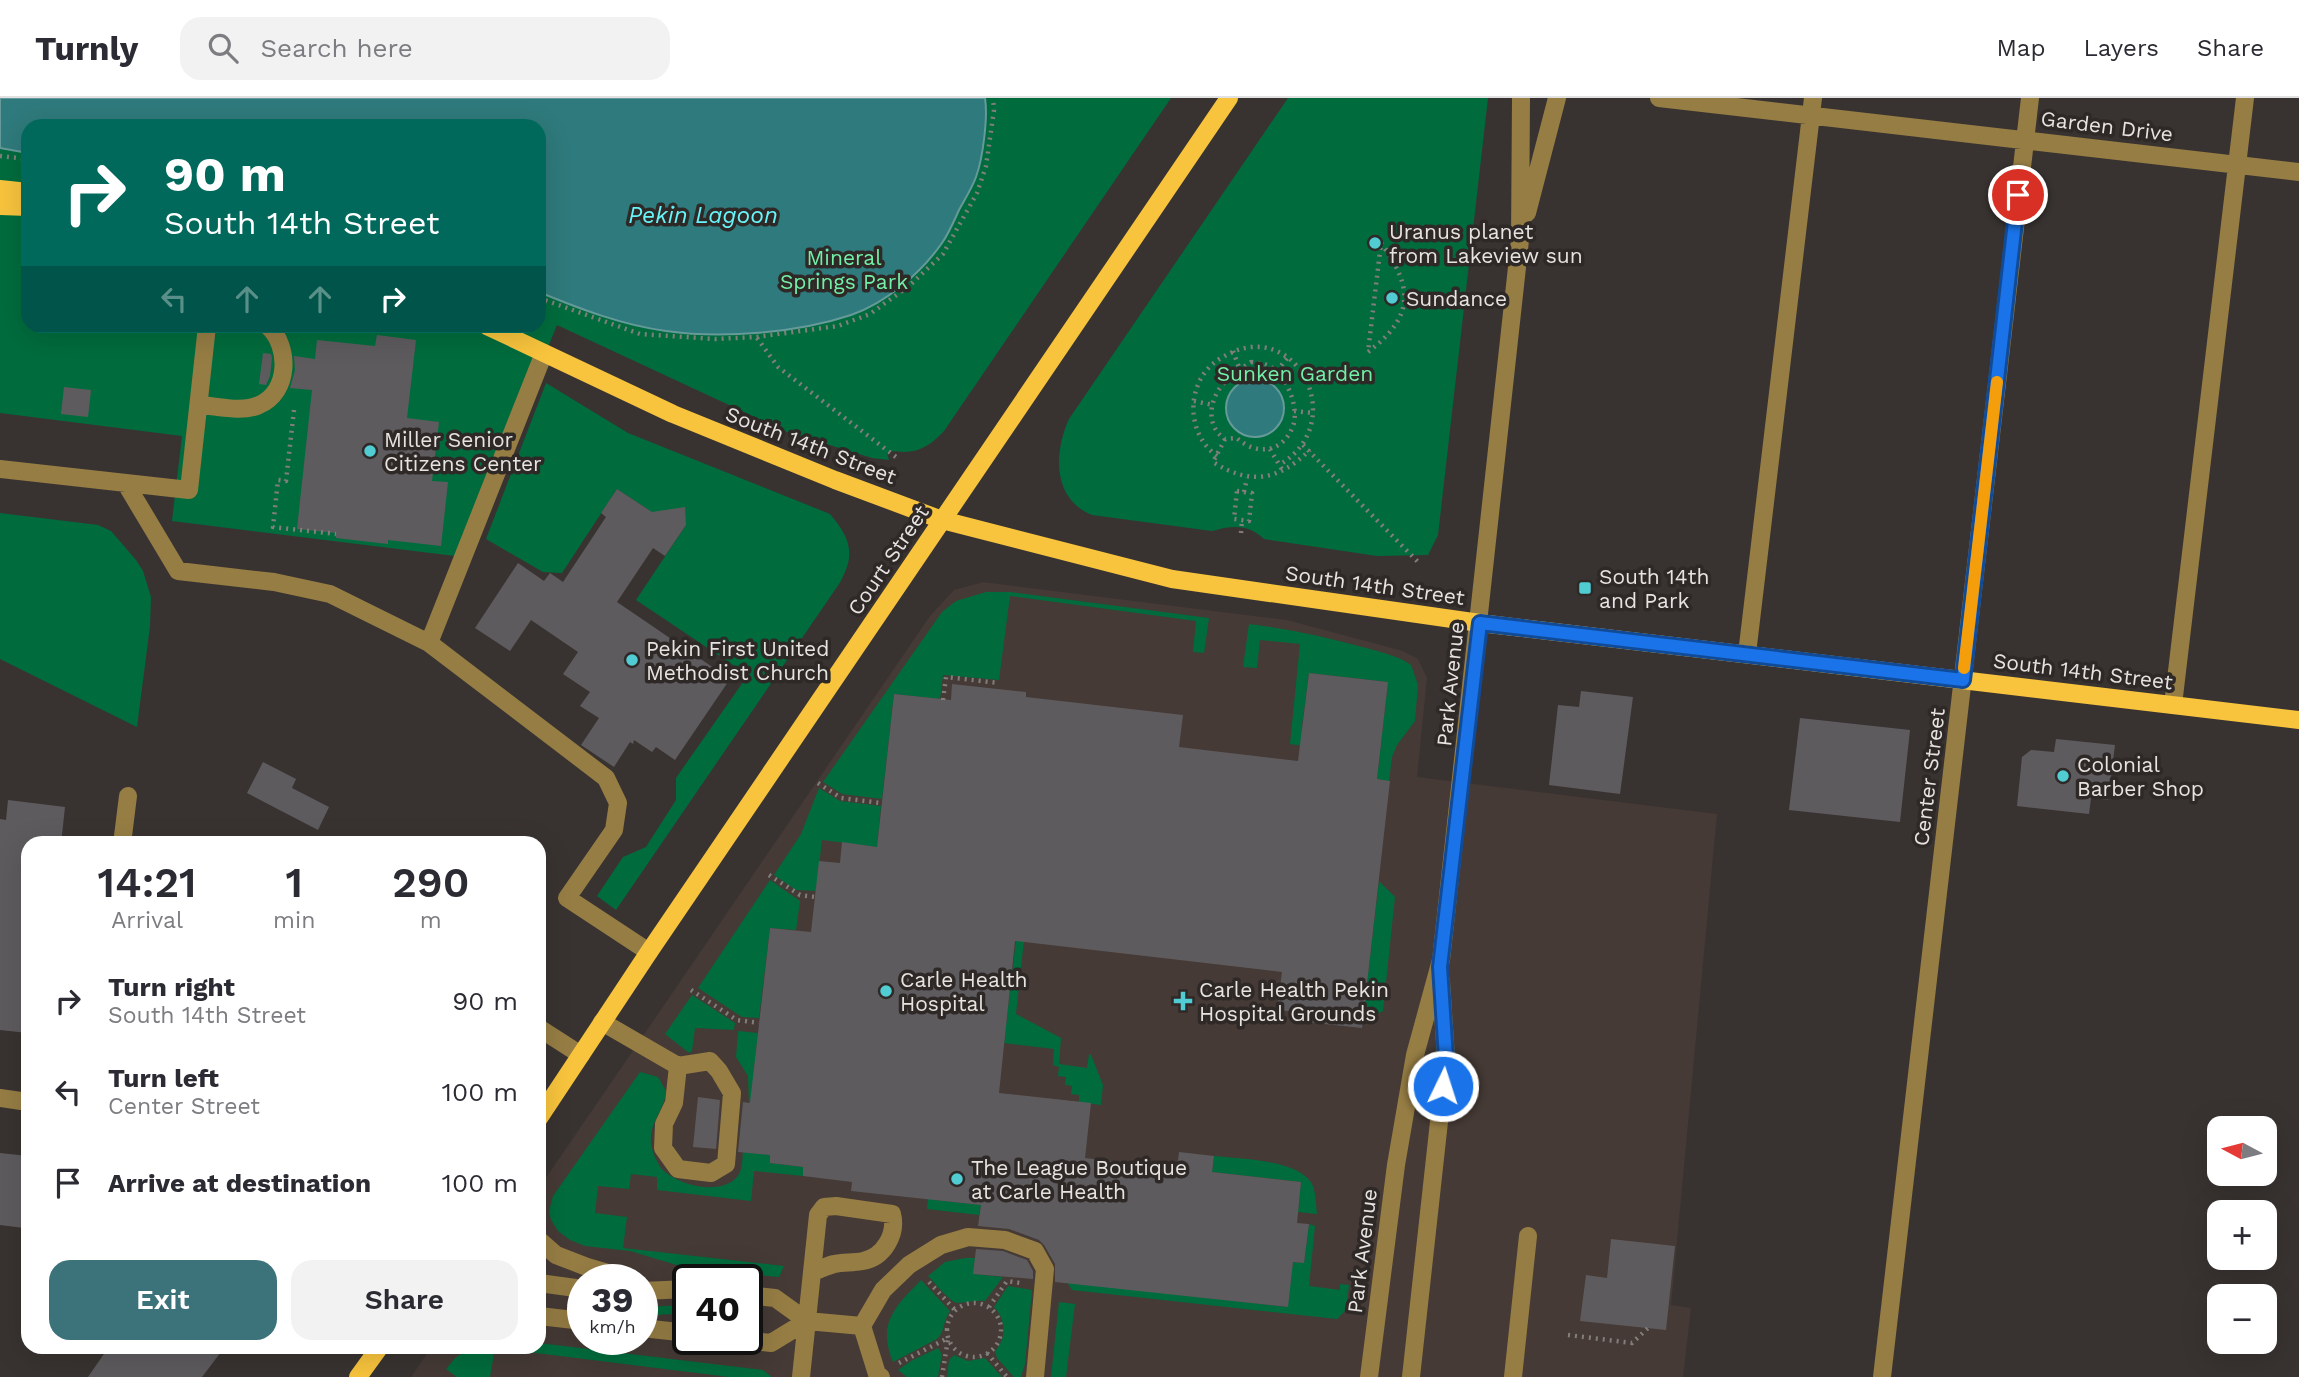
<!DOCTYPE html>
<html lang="en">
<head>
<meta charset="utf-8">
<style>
	:root { --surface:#fff; --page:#f2f2f3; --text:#2b2b33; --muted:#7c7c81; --line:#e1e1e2; --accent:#3c737b }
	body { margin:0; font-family:"Work Sans",sans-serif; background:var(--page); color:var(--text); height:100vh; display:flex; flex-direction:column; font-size:26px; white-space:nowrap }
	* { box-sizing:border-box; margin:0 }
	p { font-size:23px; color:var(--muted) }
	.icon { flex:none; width:38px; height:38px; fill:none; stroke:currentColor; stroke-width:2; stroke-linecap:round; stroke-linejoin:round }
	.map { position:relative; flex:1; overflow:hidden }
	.sheet { position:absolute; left:21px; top:738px; width:525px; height:518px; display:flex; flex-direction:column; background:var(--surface); border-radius:21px; box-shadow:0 7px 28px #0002 }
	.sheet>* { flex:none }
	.hud { position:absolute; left:21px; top:21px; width:525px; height:214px; border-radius:21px; box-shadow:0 7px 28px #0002; background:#00695c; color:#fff; overflow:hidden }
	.needle { width:46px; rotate:277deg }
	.controls { position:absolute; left:2207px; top:1018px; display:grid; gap:14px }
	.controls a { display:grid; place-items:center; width:70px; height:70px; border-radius:14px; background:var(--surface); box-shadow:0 7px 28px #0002; font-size:35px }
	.speed { position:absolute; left:567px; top:1166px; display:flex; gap:14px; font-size:35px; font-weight:700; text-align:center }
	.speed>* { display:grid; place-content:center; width:91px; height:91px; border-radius:50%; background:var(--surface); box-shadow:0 7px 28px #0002; line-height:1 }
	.speed small { font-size:18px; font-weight:400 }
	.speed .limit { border:4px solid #111; border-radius:10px; background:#fff; color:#111 }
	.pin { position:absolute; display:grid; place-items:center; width:60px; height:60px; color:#fff; margin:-30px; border:4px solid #fff; border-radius:50%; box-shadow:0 2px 7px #0007 }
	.me { position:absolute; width:77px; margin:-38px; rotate:4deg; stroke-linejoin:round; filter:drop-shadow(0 0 5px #0008) }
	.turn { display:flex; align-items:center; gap:24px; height:147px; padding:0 28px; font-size:32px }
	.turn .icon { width:91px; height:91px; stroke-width:2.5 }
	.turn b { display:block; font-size:49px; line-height:60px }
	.lanes { display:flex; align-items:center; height:66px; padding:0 28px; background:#0003; justify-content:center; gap:35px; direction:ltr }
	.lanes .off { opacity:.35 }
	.eta { display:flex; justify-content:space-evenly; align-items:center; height:119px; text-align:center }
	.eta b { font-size:42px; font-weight:600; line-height:49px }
	.action { display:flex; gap:14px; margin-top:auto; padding:14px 28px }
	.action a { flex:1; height:80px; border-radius:21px; background:var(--accent); color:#fff; font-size:28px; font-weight:600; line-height:80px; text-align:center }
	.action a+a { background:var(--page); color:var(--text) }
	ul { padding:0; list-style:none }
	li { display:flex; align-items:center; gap:21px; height:91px; padding:0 28px }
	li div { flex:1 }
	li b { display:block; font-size:26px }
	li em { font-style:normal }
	header { display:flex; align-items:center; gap:42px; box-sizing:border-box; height:98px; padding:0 35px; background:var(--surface); border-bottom:2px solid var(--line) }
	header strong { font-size:33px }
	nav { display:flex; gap:38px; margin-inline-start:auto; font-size:24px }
	.search { width:490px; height:63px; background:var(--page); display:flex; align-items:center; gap:18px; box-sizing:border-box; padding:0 24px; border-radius:21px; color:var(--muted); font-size:26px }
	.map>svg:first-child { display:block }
	.built { fill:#453a35; fill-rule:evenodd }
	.green { fill:#006c3d; fill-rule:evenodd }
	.water { fill:#2f7a7c; stroke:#669a9a; stroke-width:2 }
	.building { fill:#5e5b5f }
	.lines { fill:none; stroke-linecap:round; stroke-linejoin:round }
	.path { stroke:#827e7c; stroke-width:4.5; stroke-dasharray:2 5; stroke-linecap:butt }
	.minor { stroke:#967d44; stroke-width:18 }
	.major { stroke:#f8c43d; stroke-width:18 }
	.route-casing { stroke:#114b97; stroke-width:18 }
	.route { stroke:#1a73e8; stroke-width:12 }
	.slow { stroke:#f59e0b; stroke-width:12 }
	.poi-dot { fill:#51ccd3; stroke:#2e2927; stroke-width:2.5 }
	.labels { text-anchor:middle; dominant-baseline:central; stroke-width:7; stroke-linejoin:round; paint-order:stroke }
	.street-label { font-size:21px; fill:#e6e3e1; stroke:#2e2927 }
	.poi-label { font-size:21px; fill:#e6e3e1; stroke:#2e2927; text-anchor:start }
	.park-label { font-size:21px; fill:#73f0a8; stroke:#2e2927 }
	.water-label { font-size:23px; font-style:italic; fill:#68f5f9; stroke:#2e2927 }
</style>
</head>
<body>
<header>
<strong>Turnly</strong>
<div class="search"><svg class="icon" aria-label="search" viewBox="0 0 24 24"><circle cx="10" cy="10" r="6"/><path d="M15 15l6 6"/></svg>Search here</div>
<nav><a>Map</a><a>Layers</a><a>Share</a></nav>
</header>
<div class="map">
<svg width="2299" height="1279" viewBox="0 0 2299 1279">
	<rect width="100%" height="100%" fill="#383331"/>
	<path class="built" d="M983,484L1287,522L1403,553L1418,561L1427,580L1417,679L1717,716L1671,1207L1691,1210L1683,1279H411L431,1250H539V1090L930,518L954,492ZM583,1181H642V1241H583ZM688,1181H747V1241H688Z"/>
	<path class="green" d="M0,0H1171L944,333C933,345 921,354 904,354C897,354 894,352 887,355L889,362L872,360L787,334L557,227L463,459L172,423L182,338L0,315ZM28,28H539V228H28Z
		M1288,0H1488L1438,437L1428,457L1377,458L1264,441C1249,426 1232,427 1212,433L1092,417C1052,401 1054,354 1069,321Z
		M546,285L628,335L830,416C851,441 856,457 839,486L616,812L597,798L623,759L646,749L676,702V680L748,577L636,502L686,427L661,420L617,391L562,475L543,474L486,441Z
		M0,415L98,427L111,433L136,462L143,473L151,499L150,528L137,629L0,561Z
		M986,494H1010L1209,520L1204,555L1193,554L1196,523L1010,498L999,582L943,577L940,601L894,596L882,701L842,696L823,684L942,514L956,503Z
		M1249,526C1289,531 1327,539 1366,550C1381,554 1398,558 1411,567L1418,587L1415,623L1397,647L1392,659L1389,683L1377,681L1388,584L1309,575L1302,627L1309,649L1290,646L1300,546L1260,542L1257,570L1243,569Z
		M819,690L840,703L881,708L877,749L822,742L816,793L796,792L774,777L801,736Z
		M770,782L800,803L796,832L770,830L759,920L742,919L698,890Z
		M1379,783L1395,799L1383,913L1370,920L1363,919Z
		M1017,833H1025L1016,916L1061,940L1059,966L1087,970L1089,956L1091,957L1103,987L1101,1007L1079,1004V997L1071,996L1072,988L1065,987L1066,979L1058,978L1059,969L1053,967L1054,951L1004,945Z
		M692,897L735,925L734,932L695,930L692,953L689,955L665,936Z
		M738,933L758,935L754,972L767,1007L749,1005L748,978L736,959Z
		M640,974L658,979L666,993C665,1012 649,1024 651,1045C652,1053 656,1063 661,1070C676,1087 719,1098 736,1080C743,1073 742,1063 743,1054L770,1057V1065L803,1069V1078L754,1073L751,1103L657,1092V1079L631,1076L629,1091L598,1088L595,1115L627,1119L623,1150L784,1168L779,1179L690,1171L630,1153L585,1148L570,1142L558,1133L551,1122L549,1113L553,1098Z
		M1214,1058C1239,1061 1301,1061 1313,1088C1316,1097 1316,1108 1317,1116L1298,1114L1301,1084L1212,1074Z
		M929,1091L935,1102L981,1107L979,1117L927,1111Z
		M1309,1126L1315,1128L1309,1188L1340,1192V1186L1349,1187L1346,1212L1337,1221L1072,1192L1067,1184L1287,1209L1293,1164L1304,1165Z
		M965,1160H975L974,1176L1003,1179L985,1203C975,1202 965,1205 957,1205C950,1204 934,1184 928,1178L945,1164Z
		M921,1182L950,1213C943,1222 945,1234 937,1241L893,1264C877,1225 895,1209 921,1182Z
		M1008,1188L1032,1192L1025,1266L1021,1279H1014L997,1260L995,1253C1007,1241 1006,1221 994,1209Z
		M1059,1204L1075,1206L1066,1279H1051Z
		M688,1207V1215L642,1218V1209Z
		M539,1245L763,1272L772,1279H729L495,1250L490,1279H457L446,1271L456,1259L473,1250H539Z
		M938,1250L942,1256L938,1279H907L898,1272L911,1263Z
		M954,1257L968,1263L985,1260L1002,1279H947L949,1262Z"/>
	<path class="water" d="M0,0H985C988,19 983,60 976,79C972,90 965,101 959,112C954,123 949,135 942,145C921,175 886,205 851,217C797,235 722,241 666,233C622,227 580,211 539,194V28H28V55L0,50Z
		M1226 310a29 29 0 1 1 58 0a29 29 0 1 1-58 0Z"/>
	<path class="building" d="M377,237L416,242L407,320L439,324L432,383L448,384L441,448L388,442V446L336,440V435L297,431L312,292L290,290L295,272L294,258L315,261L317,242L375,248Z
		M263,255L271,256L272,260L270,278L266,287L259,286Z
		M64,289L91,292L88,319L61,316Z
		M617,391L652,414L685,409L686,427L665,458L653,450L617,504L730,581L675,662L656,649L652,654L634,642L633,646L630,644L614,669L581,647L599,620L580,608L590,594L563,576L578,554L531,522L510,553L475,530L518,465L544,483L550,475L563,484L606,419L601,415Z
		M1309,575L1388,584L1377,681L1390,683L1362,930L1306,924V915L1277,912L1282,874L1015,843L999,995L1091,1005L1085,1060L1177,1071L1179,1054L1214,1058L1212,1074L1301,1084L1297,1125L1309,1126L1304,1165L1293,1164L1288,1209L1055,1184V1166L1044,1147L1039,1142L1009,1131L978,1128L981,1107L851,1093L852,1084L803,1078V1069L770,1065V1057L738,1054L743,1004L750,1005L770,830L811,834L819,763L840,765L842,744L877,749L894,596L951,602L952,586L1026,594V599L1183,617L1179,649L1298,663Z
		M1581,593L1633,599L1620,696L1549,687L1558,607L1579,609Z
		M1800,620L1910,632L1900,724L1789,712Z
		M2056,641L2115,647L2108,702L2091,700L2089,716L2017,708L2022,659L2031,652L2054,654Z
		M263,664L296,681L292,690L329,709L318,732L247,695Z
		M8,702L65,709L61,746H28V935L0,932V721L6,722Z
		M698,999L720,1002L716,1051L693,1049Z
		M0,1055L28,1058V1091L24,1130L0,1127Z
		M1611,1141L1675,1148L1666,1232L1580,1223L1586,1177L1607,1180Z
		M976,1151L1003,1153L1027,1162L1033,1173V1181L973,1176Z
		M108,1250H224L202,1279H88Z"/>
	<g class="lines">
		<path class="path" d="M0,58L28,61
			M1381,145C1414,190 1414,219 1368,254Z
			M539,200L640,236L715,241L756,239L838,228L870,216L909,188L943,156L977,95L986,68L994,12L993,0
			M1405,203L1417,204
			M757,240L778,269L896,359
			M1233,253L1240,272
			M1251,264C1261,265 1269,266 1276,273C1289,284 1299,312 1293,328C1283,355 1256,358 1237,340L1225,341C1205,328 1209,300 1225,284C1232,276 1242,270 1251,264Z
			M1277,273L1288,259
			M1194,303L1213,307
			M294,312L286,383L278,382L273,429L336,436
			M1294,313L1314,315
			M1225,341L1213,364C1251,388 1279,382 1310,352
			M1303,347L1420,466
			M1270,351L1283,373
			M1217,358C1199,345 1191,323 1194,301C1197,283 1206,268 1223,259C1295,215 1352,325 1279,367
			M1237,393L1252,395L1249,423L1234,421Z
			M1244,394L1247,380
			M1241,435L1242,422
			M943,602L946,579L999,585
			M818,685L841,700L881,705
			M769,777L800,797L815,799
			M691,892L737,922L759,925
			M929,1184L955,1212
			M947 1232a27 27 0 1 1 54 0a27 27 0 1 1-54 0Z
			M989,1209L1007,1183L1020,1185
			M1568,1237L1632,1245L1648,1230
			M987,1255L1007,1279
			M899,1265L948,1240
			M942,1279L948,1241"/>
		<path class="minor" d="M1659,0L2299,74
			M1527,115L1557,0
			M199,307C217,308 242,315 259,307C290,294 290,248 268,228
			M0,371L189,392L207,228
			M126,386L178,473L274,484L330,496L429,545L606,680L618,705L614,732L567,800L649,854
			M429,545L544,255
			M1747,556L1813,0
			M2173,607L2245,0
			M122,746L128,698
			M602,924L678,968L710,963L719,973L732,995L726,1066L711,1075L678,1071L663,1050L664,1026L674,1005L678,968
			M539,930L581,957
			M0,1000L28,1004
			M539,1142L556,1157L587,1169L628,1181
			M539,1185L583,1191
			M642,1193L688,1191
			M539,1218L583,1223
			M807,1223L862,1228
			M642,1230L688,1235
			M733,1241L771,1245L807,1223L775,1200L747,1197
			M801,1279L818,1117L824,1109L836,1108L892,1116C897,1136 884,1159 863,1163C853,1165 843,1164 834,1166C827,1168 820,1171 813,1174
			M881,1279L877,1276L862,1228L883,1192L909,1167L941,1147L968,1139L1005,1142L1035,1153L1045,1171L1035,1279
			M1369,1279L1396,1067L1415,957L1441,862L1520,142L1521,0
			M1411,1279L1446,960L1441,883
			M1513,1279L1528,1138
			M1882,1279L2030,0"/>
		<path class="major" d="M0,91L28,94
			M0,108L28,109
			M487,228L673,316L835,382L942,422L1172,481L1480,525L2299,622
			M539,1020L649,854L1229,0
			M358,1279L379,1250"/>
	</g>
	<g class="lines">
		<defs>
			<path id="route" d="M1443,988L1446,960L1440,869L1480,525L1963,582L2018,97"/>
		</defs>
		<use href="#route" class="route-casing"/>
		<use href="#route" class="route"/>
		<path class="slow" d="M1964,570L1997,284"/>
	</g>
	<g class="poi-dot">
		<circle cx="1375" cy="145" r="7"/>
		<circle cx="1392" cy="200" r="7"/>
		<circle cx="370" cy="353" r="7"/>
		<rect x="1578" y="483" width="14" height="14" rx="3.5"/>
		<circle cx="632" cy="562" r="7"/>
		<circle cx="2063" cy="678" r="7"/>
		<circle cx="886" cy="893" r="7"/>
		<path d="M1179.5 892.5h7v7h7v7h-7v7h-7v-7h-7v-7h7z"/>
		<circle cx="957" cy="1081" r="7"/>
	</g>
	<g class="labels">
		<g class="street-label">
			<text transform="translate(2107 28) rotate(7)">Garden Drive</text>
			<text transform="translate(811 347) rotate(21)">South 14th Street</text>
			<text transform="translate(888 462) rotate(-56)">Court Street</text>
			<text transform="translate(1375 487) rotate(8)">South 14th Street</text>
			<text transform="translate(2083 573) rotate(7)">South 14th Street</text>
			<text transform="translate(1450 586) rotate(-84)">Park Avenue</text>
			<text transform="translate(1929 679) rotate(-83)">Center Street</text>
			<text transform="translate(1362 1153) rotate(-83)">Park Avenue</text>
		</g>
		<g class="poi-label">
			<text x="1389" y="133">Uranus planet<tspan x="1389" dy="24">from Lakeview sun</tspan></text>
			<text x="1406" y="200">Sundance</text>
			<text x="384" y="341">Miller Senior<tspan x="384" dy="24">Citizens Center</tspan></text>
			<text x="1599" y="478">South 14th<tspan x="1599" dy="24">and Park</tspan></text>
			<text x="646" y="550">Pekin First United<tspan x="646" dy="24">Methodist Church</tspan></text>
			<text x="2077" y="666">Colonial<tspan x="2077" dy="24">Barber Shop</tspan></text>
			<text x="900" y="881">Carle Health<tspan x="900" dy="24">Hospital</tspan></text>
			<text x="1199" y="891">Carle Health Pekin<tspan x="1199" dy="24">Hospital Grounds</tspan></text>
			<text x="971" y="1069">The League Boutique<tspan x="971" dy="24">at Carle Health</tspan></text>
		</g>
		<g class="park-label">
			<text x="844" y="159">Mineral<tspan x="844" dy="24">Springs Park</tspan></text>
			<text x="1295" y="275">Sunken Garden</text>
		</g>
		<g class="water-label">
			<text x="703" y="117">Pekin Lagoon</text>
		</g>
	</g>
</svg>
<div class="controls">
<a><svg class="needle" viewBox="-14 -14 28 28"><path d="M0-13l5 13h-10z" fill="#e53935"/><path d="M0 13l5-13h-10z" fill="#7c7c81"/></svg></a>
<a>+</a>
<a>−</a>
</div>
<div class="speed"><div>39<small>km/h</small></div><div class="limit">40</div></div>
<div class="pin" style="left:2018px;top:97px;background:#d93025"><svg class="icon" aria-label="arrive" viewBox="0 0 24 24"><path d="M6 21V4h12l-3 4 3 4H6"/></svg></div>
<svg class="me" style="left:1443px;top:988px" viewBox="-20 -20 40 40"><circle r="17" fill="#1a73e8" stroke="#fff" stroke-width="3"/><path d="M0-11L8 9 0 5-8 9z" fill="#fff"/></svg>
<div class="hud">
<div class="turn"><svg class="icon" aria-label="right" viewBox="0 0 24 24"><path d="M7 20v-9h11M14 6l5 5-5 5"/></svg><div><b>90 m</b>South 14th Street</div></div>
<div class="lanes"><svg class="icon off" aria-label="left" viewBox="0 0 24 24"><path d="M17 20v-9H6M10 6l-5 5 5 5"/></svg><svg class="icon off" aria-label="ahead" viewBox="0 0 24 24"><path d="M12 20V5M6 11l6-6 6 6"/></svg><svg class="icon off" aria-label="ahead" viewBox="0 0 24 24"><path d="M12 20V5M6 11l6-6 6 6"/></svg><svg class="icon" aria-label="right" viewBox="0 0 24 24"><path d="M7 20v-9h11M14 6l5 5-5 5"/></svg></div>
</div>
<section class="sheet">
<div class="eta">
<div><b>14:21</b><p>Arrival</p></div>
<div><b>1</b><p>min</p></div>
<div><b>290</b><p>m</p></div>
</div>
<ul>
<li><svg class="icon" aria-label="right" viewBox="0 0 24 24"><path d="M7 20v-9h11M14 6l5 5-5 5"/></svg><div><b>Turn right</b><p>South 14th Street</p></div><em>90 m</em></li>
<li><svg class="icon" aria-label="left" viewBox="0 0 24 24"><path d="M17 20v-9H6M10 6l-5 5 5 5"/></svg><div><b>Turn left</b><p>Center Street</p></div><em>100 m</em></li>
<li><svg class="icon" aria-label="arrive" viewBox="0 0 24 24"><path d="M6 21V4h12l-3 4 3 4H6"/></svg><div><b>Arrive at destination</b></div><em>100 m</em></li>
</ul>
<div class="action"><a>Exit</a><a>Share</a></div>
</section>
</div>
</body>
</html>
